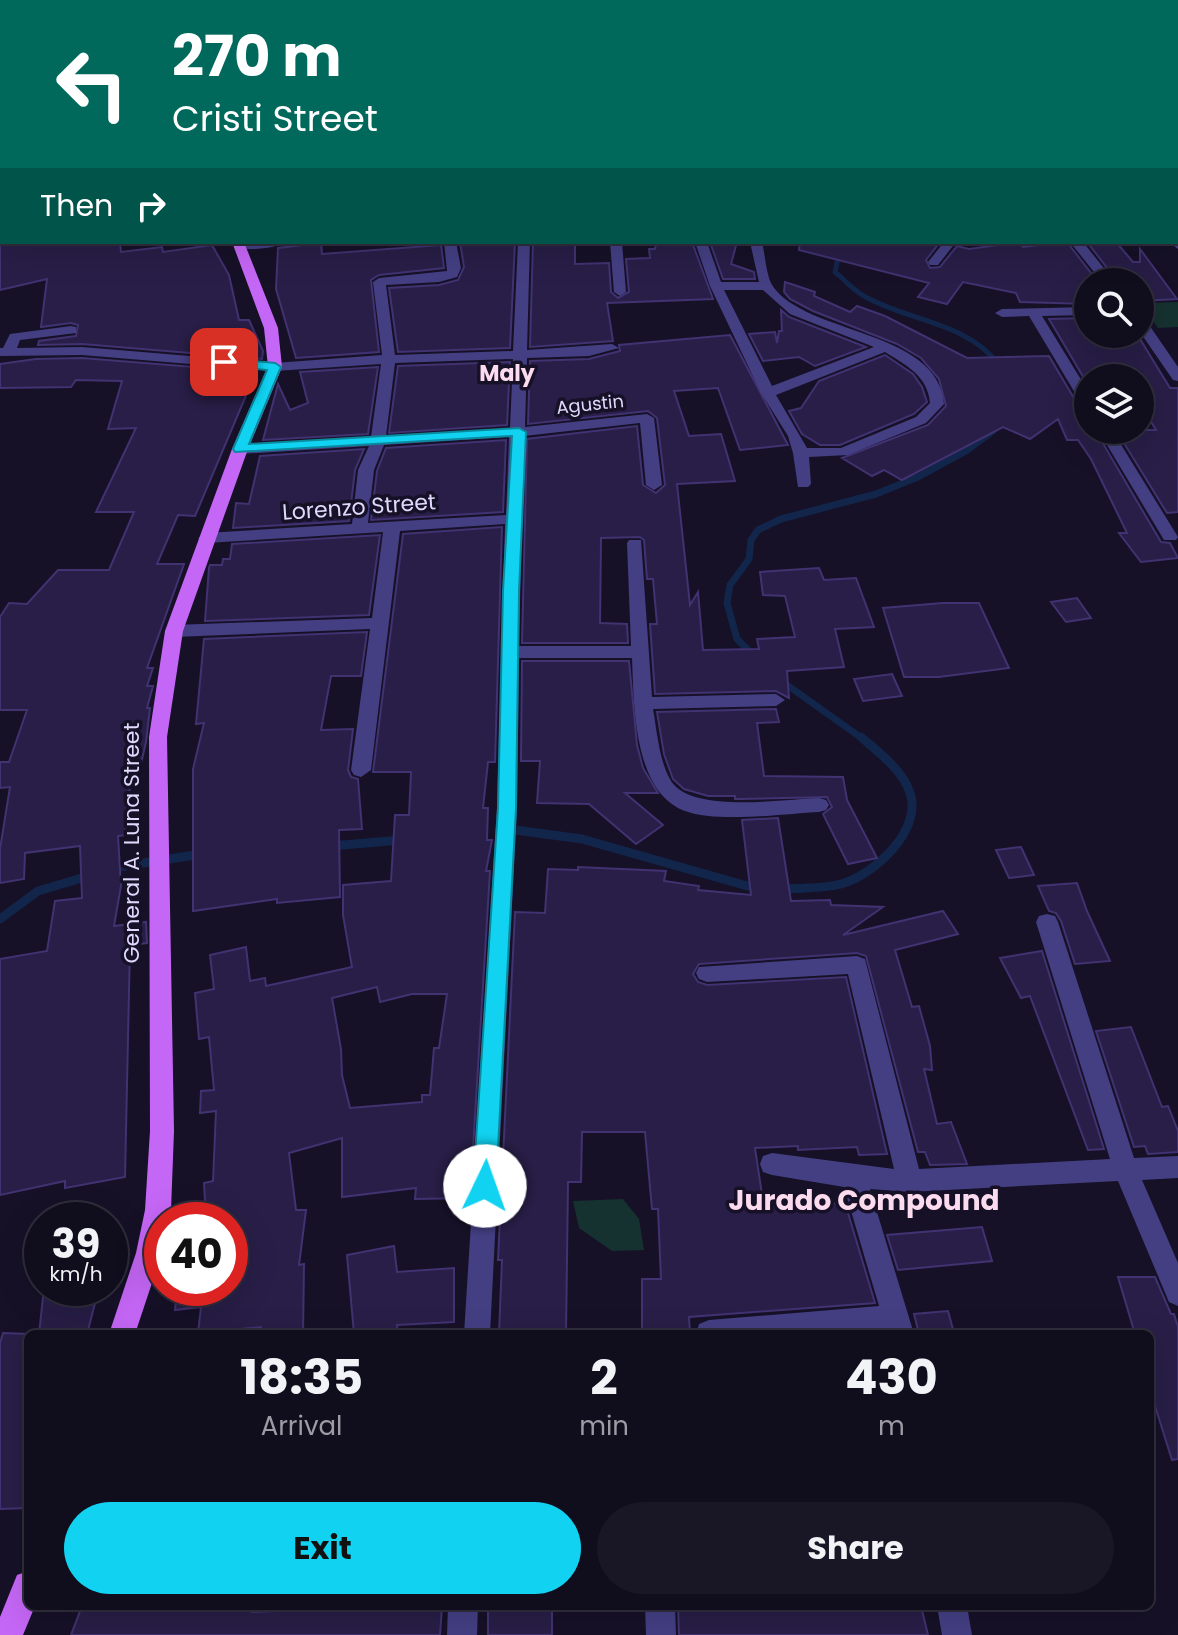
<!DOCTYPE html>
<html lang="en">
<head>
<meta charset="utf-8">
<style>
	:root { --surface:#100d1d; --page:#191626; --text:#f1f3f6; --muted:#9c9ca4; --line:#302d3b; --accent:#11d3f1 }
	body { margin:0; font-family:Poppins,sans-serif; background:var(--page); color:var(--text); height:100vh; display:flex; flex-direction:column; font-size:30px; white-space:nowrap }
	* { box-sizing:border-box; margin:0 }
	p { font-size:26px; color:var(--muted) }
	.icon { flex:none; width:44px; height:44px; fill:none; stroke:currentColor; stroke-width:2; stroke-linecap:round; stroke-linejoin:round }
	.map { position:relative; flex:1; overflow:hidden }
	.sheet { position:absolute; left:24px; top:1330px; width:1130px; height:280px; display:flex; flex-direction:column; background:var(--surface); border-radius:12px; box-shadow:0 8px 32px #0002,0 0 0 2px var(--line) }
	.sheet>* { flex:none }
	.hud { position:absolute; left:0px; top:0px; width:1178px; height:244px; box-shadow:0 8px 32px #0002,0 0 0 2px var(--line); background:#00695c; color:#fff; overflow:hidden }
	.buttons { position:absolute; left:1074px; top:268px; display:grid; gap:16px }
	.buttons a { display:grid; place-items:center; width:80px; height:80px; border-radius:50%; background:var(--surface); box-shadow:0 8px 32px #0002,0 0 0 2px var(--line); font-size:40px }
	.speed { position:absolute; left:24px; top:1202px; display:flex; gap:16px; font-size:40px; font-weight:700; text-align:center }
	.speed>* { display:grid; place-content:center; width:104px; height:104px; border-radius:50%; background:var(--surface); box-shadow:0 8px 32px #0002,0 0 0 2px var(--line); line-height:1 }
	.speed small { font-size:20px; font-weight:400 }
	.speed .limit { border:12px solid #d22; background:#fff; color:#111 }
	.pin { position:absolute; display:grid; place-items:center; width:68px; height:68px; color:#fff; margin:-34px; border-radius:16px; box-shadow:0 4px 12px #0006 }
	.me { position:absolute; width:88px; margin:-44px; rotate:3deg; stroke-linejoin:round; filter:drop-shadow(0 0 6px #0008) }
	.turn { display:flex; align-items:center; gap:28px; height:168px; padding:0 40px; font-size:36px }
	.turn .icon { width:104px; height:104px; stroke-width:2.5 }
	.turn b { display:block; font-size:56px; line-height:68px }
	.then { display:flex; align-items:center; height:76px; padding:0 40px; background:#0003; gap:16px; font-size:30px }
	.eta { display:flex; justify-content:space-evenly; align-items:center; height:136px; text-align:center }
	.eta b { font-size:48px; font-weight:700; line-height:56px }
	.button { display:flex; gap:16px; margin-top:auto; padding:16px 40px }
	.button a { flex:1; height:92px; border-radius:48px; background:var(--accent); color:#111; font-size:32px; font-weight:700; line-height:92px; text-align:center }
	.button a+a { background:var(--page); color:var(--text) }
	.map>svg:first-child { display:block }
	.green { fill:#153130 }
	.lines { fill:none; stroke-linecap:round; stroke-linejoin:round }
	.stream-far2 { stroke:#12254a; stroke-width:5 }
	.stream-far1 { stroke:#12254a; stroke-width:7 }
	.stream { stroke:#12254a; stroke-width:9 }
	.building { fill:#281e47; stroke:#413271; stroke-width:2; fill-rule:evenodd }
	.minor { fill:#443f83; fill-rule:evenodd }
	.major { fill:#c567f6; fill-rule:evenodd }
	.route { fill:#11d3f1; stroke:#0b899d; stroke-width:2 }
	.labels { text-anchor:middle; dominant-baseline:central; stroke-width:7; stroke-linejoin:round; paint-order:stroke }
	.far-street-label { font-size:18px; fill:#dfd9fd; stroke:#161127 }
	.far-quarter-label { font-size:22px; font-weight:bold; fill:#fddbef; stroke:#161127 }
	.street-label { font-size:22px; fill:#dfd9fd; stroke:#161127 }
	.near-neighbourhood-label { font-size:28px; font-weight:bold; fill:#fddbef; stroke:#161127 }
</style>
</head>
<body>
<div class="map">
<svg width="1178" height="1635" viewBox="0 0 1178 1635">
	<rect width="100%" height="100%" fill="#161127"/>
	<path class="green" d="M1178,302V327L1158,328L1141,303Z
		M623,1199L639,1219L644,1250L612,1251L579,1228L573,1201Z"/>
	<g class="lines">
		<path class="stream-far2" d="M854,242L838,258L835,272C845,280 853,290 864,296C907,321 967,322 998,364"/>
		<path class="stream-far1" d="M755,657L737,639L727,603L730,585L749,559L751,540L758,530L781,519L876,494L918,477L966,451L993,431
			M780,680L863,739"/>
		<path class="stream" d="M515,830L582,839L758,889
			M331,846L401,840
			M112,868L201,854
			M779,889C799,888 821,889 841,884C874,875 923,830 910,793C903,770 878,752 861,737
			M0,919L38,891L92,875"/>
	</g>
	<path class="building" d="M0,242H120L121,252L162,247L163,252L212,245L229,275L239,320H249L263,351L262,359L82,344L38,345L39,341L76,336L78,325L71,323L41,327L47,279L0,290Z
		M460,242H515L510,348L398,352L389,288L439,285L458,280L464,267Z
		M533,242H575V264L609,263L611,292L618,298L629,292L626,259L650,258L649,249H655L656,242H692L713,299L607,303L613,341L530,347Z
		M710,242H737L731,264L754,272L755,279H723Z
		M800,242H940L926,260L930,268L940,267L957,246L969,249L1019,242L1023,247L1067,242L1098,282H1088V304L1020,302L1016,293L963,282L947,304L918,297L929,283L799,250Z
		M1087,242H1116L1133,262H1140V249L1177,299L1140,301V282H1118Z
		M321,243L322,254L441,245L444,268L379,275L371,280L379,352L296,358L276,289L278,248Z
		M785,282L815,292L814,296L850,312L857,306L885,316L967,358L1049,356L1078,405L1088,410V430H1095L1161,542L1170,543L1178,558L1141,562L1119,533H1127L1091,459L1078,440H1067L1058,419L1030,439L1003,427L902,480L884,470L872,476L842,458L928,425L946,406L939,379L921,358L897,344L813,311L790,299L784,292Z
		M781,310L789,317L866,347L815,366L799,357L763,361L749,334L775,332L777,343L779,331H782Z
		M1088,318V334H1137L1170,388H1178V512L1167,513L1116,430H1156L1140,404V378H1088V385L1049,319Z
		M730,335L788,445L740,450L718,388L674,391L689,436L721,434L735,481L677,484L690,605L698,592L703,650L759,649L757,639L795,637L785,596L763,595L760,572L819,568L824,580L856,578L874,627L835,629L844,667L787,671L789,698L776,691L655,694L650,624H657L653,579H647L644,540L640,537L601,538L600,623L627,624L628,643H522L527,439L637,426L643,485L656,493L665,485L657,418L648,411L528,424L530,361L589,359L620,351L619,345Z
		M885,355L913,374L922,387L927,402L914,414L840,445H820L802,434L789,411L801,408L819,381Z
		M82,358L256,372L195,516L178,515L157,564H184L147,668H153L147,686H153L147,708H150L146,742L137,781H131L125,816L126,835L118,836L121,886L114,926L146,922L147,943L130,945L125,1177L65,1188V1181L0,1195V959L47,951L55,901L82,898L80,846L25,853L24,879L0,883V849L10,787L0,788V762H9L27,710H0V617L9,603L27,604L58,570H109L134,512H96L136,428L108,429L122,381L76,380L71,387L0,388V364L36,359Z
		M510,362L507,425L389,433L398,366Z
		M378,367L368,434L263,440L278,384L290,410L308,403L300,372Z
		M506,440L503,512L371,520L377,471L386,448Z
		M364,449L355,470L349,521L233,528L236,503L249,504L260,456Z
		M502,527L495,762H488L483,808H488L487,840H492L486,871H490L470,1198L415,1199L416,1188L342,1197V1138L289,1153L296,1210H306L299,1265L304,1264L303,1334H260L261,1327L198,1333L201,1307L175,1310L177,1288H230V1220H206L204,1183L213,1181L216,1111L200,1113L201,1091L214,1090L209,1037L199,1039L195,993L214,989L210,955L246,947L250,981L265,978L266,986L352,967L343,915V885L391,881L395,815H409L411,772H373L403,534ZM377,987L380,1002L412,994H447L439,1048H434L430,1095H422V1102L350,1108L342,1075L341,1049L332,998Z
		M380,535L369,615L205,621L209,568L210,565H222L223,559H230L232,544Z
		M1077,598L1091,618L1066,622L1051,602Z
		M943,603H979L1009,668L939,677H904L883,608Z
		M367,632L361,676H331L321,730L353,729L348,770L351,777L358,779L362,829L339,830L340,897L277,903V899L193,911V769L204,723L196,724L204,639Z
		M522,661H629L637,745L643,768L658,793H625L663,825L636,844L589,804L537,803L540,761H521Z
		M892,674L902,696L863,701L854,679Z
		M776,709L779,722L757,723L764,776L843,777L847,800L877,858L848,864L823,814L832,807L827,797L740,799H735V796H708L684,789L673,779L664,754L657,712Z
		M778,818L791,901L830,900L831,905L883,907L843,935L943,911L958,934L895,950L912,1007L919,1006L930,1046L932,1070L924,1069L937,1124L951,1122L967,1164L930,1165L925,1152H918L866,956L857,953L699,964L693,974L698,982L707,985L846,977L887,1154L859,1155L857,1147L798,1150V1146L755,1148L764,1208L845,1203L875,1303L689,1317L690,1334L642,1333V1279H661L658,1209H652L645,1132H582L581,1182H568L566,1334H499L502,1260H498L515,912L545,913L548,869L578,870V867L666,871L664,881L699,886L698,890L751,895L742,820Z
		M1021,847L1034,875L1009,878L996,850Z
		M1077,883L1087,911L1110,961L1075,964L1061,921L1056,913L1049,911L1038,886Z
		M1042,951L1104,1149L1088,1150L1030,996L1021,998L1000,958Z
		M1131,1027L1162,1107L1168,1106L1178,1131V1152L1148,1154L1145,1146L1134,1147L1096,1031Z
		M982,1227L992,1261L898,1270L887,1235Z
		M394,1246L397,1272L454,1268V1322L397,1325L398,1334H354L347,1255Z
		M1118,1277H1155L1171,1314H1174L1178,1327V1459L1172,1460L1150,1390V1334H1135Z
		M44,1288H99L87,1334H39Z
		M948,1311L954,1333L919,1334L914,1314Z
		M3,1333L28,1334V1508L0,1509V1343Z
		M82,1606H254L252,1612L320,1609V1606H442L440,1635H71Z
		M488,1606H552V1635H488Z
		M678,1606H921L928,1635H679Z"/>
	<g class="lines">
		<path class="minor" d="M261,0H288L259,2Z
			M392,0H416L390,2Z
			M534,0H544V2H534Z
			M675,0H685V2H675Z
			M769,0H779L780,2H770Z
			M1030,0H1040L1028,2Z
			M1113,0H1123L1111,2Z
			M0,40H2V46H0Z
			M1178,55V61L1176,62V56Z
			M0,169H2V175H0Z
			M0,218L2,219L0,232Z
			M1176,239H1178V249L1169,242H1176Z
			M236,242H285C275,249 243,252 233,245Z
			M444,242H456L461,268L457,277L439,282L386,285L395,355L513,351L518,242H530L527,350L612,344L619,348L589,356L527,358L525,427L647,414L654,418L662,485L654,490L646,485L640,423L524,436L519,646H631L627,543L629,540H641L652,697L776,694L785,700L776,706L653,709C657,731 659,761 671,781C692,814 784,799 819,798L826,800L829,805L826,810L819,812C783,814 717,823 685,811C633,792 634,704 632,658H519L517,808L490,1334H464L497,808L505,524L400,531L371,770L361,777L354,775L351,770L370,629L174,637L165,631L174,625L372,618L383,532L206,543L198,538L206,533L352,524L358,470L369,446L240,454L232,449L240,444L371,437L381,364L275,371L82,355L0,356V348H3L10,334L71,326L76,327V333L20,340L17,348L82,347L275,363L382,355L373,282L379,278L447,271ZM513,359L510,428L386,436L395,363ZM509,437L506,515L368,523L374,470L384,445Z
			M610,242H622L626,292L620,296L614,292Z
			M695,242H707L721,282H759L750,242H762C765,254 766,274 772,285C804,335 939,329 944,404L926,423L848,455L809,457L811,484L808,487H798L793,453L788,436L761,393L710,286ZM724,290H763L790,314L874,347L772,386ZM885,352C906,365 928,376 930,403L916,417L841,448H807L776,395Z
			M944,242H956L938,265H930L928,262Z
			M1070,242H1083L1115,282H1102Z
			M1088,307V315L1042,316L1088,391V407L1081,403L1029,316L1002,317L995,313L1002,309Z
			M1140,318L1145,319L1178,367V381L1173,380L1140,332Z
			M1098,430H1112L1178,537L1176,540H1164Z
			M1047,914L1055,916L1058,922L1134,1158L1178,1156V1178L1142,1180L1178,1263V1306L1169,1302L1118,1181L909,1192L870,1189L914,1334H696L699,1324L709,1320L879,1306L844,1187L772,1175L763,1172L760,1164L763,1156L772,1153L894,1169L848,974L707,982L699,979L696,973L699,967L857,956L865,959L919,1169L1110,1159L1036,922L1039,916Z
			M448,1606H478L477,1635H447Z
			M645,1606H675L676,1635H646Z
			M937,1606H967L972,1635H942Z"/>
		<path class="major" d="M190,0H200L189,2Z
			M232,242H244L278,328L282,367L248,449L183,631L167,737L174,1131L171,1210L169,1220H162V1253L135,1334H109L136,1253L145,1210L150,1131L149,737L165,631L232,449L268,367L264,328Z
			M28,1571V1606H35L23,1635H0V1617L17,1575Z"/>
	</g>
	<path class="route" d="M224,358L275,363L281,367L249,444L519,428L526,432L519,591L516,808L496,1186L493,1193L485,1196L477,1193L473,1186L498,808L503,591L512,436L235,452L233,449L267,370L219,365V359Z"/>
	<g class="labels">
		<g class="far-street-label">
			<text transform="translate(590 404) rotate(-6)">Agustin</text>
		</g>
		<g class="far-quarter-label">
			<text x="507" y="373">Maly</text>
		</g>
		<g class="street-label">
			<text transform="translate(359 507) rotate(-4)">Lorenzo Street</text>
			<text transform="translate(131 843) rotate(-90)">General A. Luna Street</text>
		</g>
		<g class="near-neighbourhood-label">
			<text x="864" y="1200">Jurado Compound</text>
		</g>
	</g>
</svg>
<div class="buttons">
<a><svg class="icon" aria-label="search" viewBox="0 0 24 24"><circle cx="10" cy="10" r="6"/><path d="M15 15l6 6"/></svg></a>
<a><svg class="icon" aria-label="layers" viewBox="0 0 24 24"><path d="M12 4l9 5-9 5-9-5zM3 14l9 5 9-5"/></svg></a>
</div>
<div class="speed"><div>39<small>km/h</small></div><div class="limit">40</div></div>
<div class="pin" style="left:224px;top:362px;background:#d93025"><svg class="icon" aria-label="arrive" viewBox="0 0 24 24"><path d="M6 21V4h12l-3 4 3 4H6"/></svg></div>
<svg class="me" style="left:485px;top:1186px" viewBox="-20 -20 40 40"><circle r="19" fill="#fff"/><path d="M0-13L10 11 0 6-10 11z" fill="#11d3f1"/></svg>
<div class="hud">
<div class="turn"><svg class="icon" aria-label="left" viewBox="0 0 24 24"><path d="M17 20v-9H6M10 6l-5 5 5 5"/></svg><div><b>270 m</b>Cristi Street</div></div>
<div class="then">Then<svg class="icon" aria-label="right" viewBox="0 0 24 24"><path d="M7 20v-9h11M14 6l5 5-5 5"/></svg></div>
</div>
<section class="sheet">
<div class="eta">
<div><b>18:35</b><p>Arrival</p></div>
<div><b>2</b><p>min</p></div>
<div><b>430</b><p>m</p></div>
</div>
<div class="button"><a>Exit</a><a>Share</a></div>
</section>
</div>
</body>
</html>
